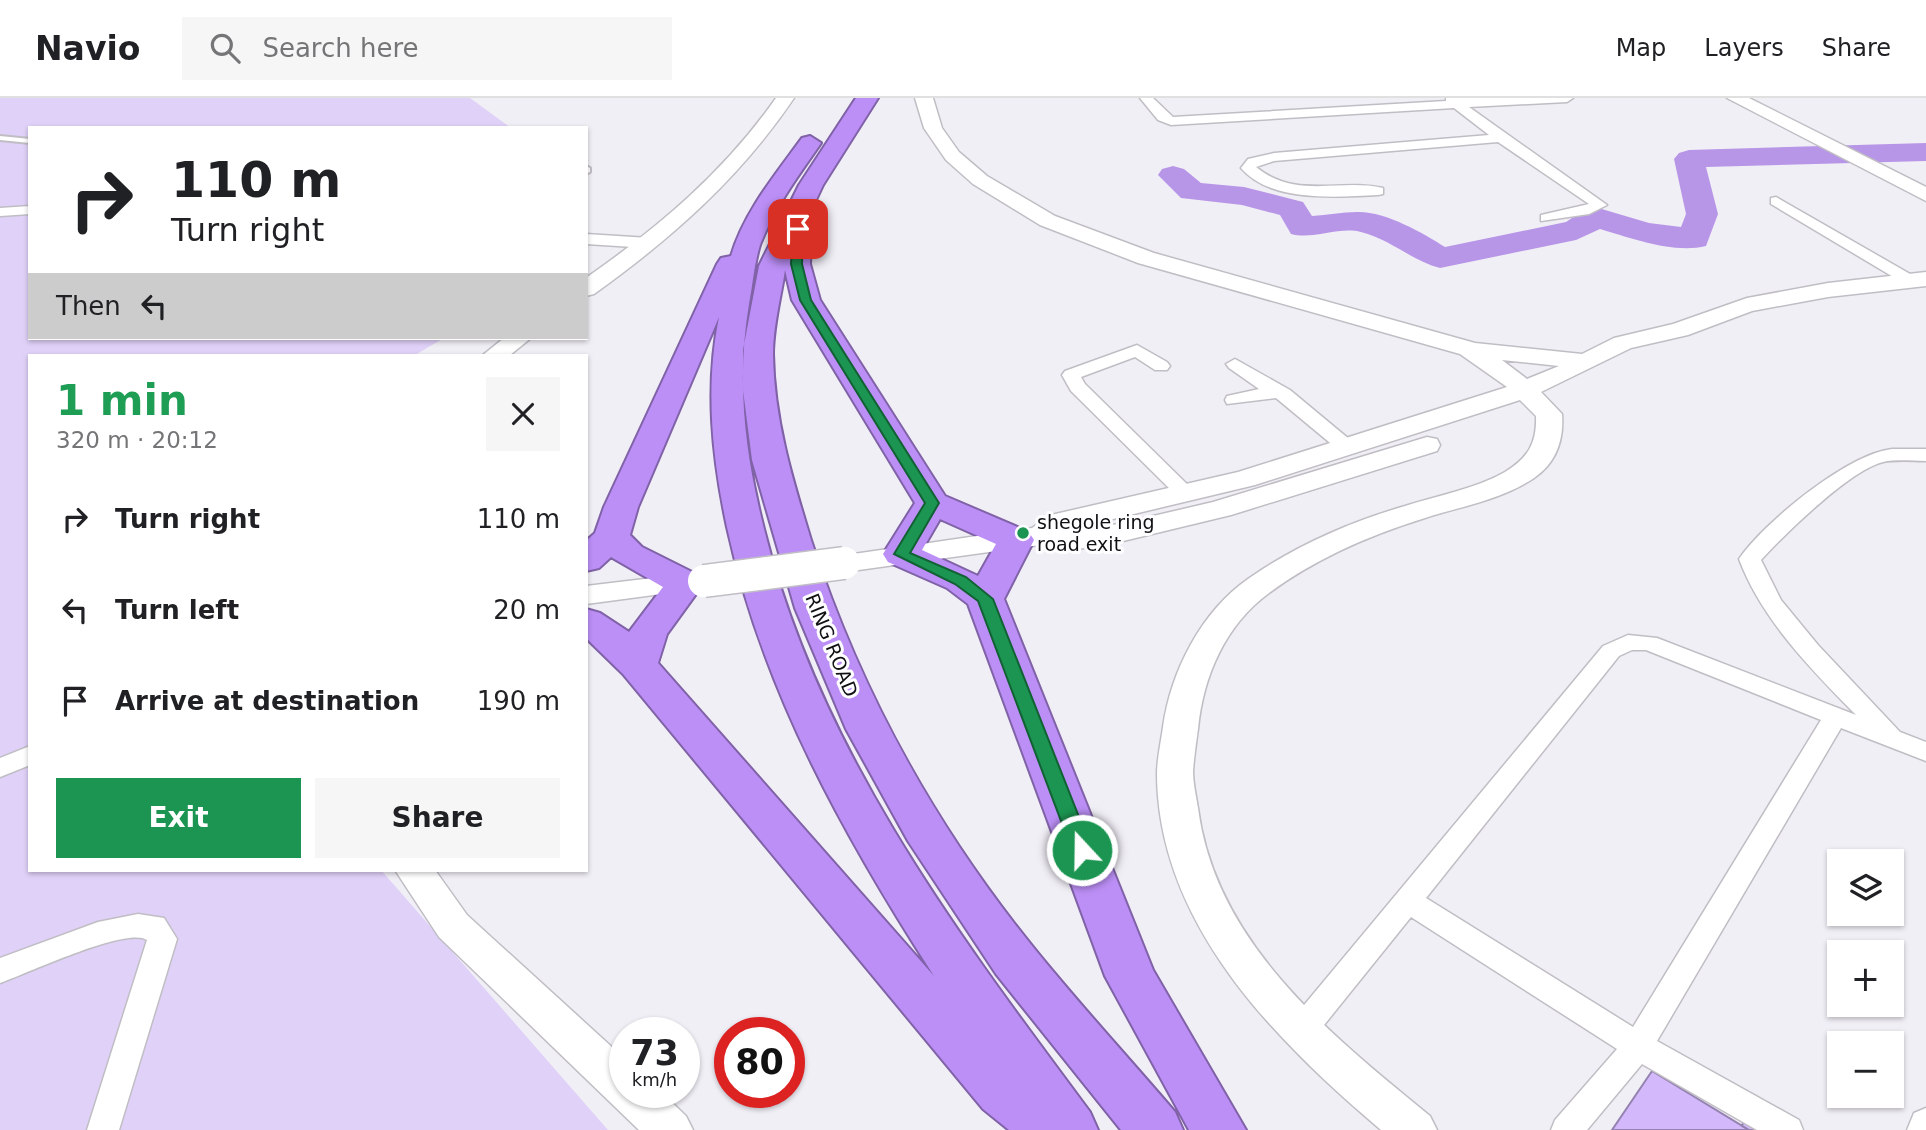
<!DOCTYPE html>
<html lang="en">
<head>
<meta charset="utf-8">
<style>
	:root { --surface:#fff; --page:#f6f6f6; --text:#202124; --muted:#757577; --line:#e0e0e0; --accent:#1b9551 }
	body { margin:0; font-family:"DejaVu Sans",sans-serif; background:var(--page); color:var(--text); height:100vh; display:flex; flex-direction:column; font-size:26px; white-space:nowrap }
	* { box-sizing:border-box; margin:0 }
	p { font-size:23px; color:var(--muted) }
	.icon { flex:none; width:38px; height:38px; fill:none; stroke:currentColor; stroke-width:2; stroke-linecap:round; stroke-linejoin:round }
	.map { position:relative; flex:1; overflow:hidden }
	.details { position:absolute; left:28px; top:256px; width:560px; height:518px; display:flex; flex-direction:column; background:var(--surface); border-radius:0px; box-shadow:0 2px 5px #0004 }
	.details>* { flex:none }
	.banner { position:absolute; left:28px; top:28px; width:560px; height:214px; border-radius:0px; box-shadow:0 2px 5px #0004; background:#fff; color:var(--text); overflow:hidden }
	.buttons { position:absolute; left:1827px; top:751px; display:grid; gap:14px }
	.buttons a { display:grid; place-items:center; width:77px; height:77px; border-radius:0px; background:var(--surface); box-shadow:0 2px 5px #0004; font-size:35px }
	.speed { position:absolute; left:609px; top:919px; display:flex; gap:14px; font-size:35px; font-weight:700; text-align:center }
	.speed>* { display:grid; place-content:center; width:91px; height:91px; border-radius:50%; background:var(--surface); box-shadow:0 2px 5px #0004; line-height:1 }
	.speed small { font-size:18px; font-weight:400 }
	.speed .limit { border:10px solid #d22; background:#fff; color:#111 }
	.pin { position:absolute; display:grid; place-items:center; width:60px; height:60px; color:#fff; margin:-30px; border-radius:14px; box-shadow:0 4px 10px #0006 }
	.me { position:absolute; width:77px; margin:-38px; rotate:339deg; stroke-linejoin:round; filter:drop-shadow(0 0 5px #0008) }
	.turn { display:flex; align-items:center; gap:24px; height:147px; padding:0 28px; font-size:32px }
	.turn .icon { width:91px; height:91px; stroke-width:2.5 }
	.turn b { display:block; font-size:49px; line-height:60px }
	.then { display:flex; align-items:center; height:66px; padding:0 28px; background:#0003; gap:14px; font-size:26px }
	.round { display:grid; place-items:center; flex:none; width:74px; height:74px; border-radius:0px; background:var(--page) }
	.head { display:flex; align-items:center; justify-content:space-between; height:119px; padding:0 28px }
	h1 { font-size:42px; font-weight:800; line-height:52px; color:#1e9e55 }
	.action { display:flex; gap:14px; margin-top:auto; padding:14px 28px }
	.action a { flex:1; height:80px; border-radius:0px; background:var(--accent); color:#fff; font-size:28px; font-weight:800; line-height:80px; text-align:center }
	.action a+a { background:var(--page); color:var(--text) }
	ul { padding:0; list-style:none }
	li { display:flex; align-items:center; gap:21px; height:91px; padding:0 28px }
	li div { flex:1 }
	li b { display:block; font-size:26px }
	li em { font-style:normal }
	header { display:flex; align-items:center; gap:42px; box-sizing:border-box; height:98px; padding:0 35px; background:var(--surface); border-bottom:2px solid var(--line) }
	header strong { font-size:33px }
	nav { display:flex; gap:38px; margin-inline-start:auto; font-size:24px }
	.search { width:490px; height:63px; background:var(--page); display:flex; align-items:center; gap:18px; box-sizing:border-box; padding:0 24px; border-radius:0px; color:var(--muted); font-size:26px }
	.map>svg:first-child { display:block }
	.green { fill:#e0d1f8 }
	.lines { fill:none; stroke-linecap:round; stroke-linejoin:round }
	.river { fill:#b896e7; fill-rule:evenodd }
	.building { fill:#d3b9fb; stroke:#9482b0; stroke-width:2 }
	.lane-casing { stroke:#c0bec4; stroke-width:4 }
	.street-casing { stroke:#c0bec4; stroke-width:3 }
	.secondary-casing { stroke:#c0bec4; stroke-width:3 }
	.highway-casing { stroke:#8062a7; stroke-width:4 }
	.lane { fill:#fff; fill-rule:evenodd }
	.street { fill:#fff; fill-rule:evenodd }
	.secondary { fill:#fff; fill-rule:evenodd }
	.highway { fill:#bc8ff7; fill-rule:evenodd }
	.secondary-bridge-casing { stroke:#c0bec4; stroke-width:35; stroke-linecap:butt }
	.secondary-bridge { stroke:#fff; stroke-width:32 }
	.route { fill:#1b9551; stroke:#126135; stroke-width:2 }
	.poi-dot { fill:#1b9551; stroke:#fefdff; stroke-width:2.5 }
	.labels { text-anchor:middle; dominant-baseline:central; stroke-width:6; stroke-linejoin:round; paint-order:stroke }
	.poi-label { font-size:19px; fill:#100f12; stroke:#fefdff; text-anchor:start }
	.street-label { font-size:19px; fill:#100f12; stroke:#fefdff }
</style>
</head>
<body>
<header>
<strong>Navio</strong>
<div class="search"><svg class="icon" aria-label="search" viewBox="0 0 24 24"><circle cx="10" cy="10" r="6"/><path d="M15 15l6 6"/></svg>Search here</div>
<nav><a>Map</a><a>Layers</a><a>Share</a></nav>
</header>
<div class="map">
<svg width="1926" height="1032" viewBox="0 0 1926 1032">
	<rect width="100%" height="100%" fill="#f1eff6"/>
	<path class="green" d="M0,0H470L511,30H30V240H444L415,257H30V772H381L608,1032H0Z"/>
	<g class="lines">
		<path class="river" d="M1926,45V63L1706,69L1718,116L1706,148C1673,156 1631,140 1600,131L1576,142L1440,170C1412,163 1390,141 1361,134C1339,128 1314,142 1291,136L1280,117L1242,107L1181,100L1158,77L1162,71L1173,68L1184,71L1201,85L1244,89L1303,104L1312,118C1327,117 1342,114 1357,114C1385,113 1423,135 1445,149L1566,124L1584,112L1595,109L1649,125L1681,129L1686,116L1674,61L1679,55L1689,52Z"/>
	</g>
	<path class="building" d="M1652,973L1749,1032H1612Z
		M1745,1019L1773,1032H1749L1742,1028Z"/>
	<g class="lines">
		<defs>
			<path id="lane" d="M0,38L30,41V45L0,42Z
				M586,68L590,70V74L586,76Z"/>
			<path id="street" d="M1140,0H1153L1173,19L1446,3V0H1573L1567,4L1469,9L1607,107L1589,116L1541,123V117L1589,106L1498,44L1274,63L1256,69C1297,102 1340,80 1383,90V96L1378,97C1336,99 1271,105 1241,70L1248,61L1274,55L1489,37L1454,10L1171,27L1158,22Z
				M1776,99L1917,180L1919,183L1917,186H1905L1771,106V100Z
				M30,108V116L0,118V110Z
				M586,136L649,140L657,145L649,150L586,146Z
				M1137,247L1167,264L1170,268L1167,272H1155L1135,259L1081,279L1085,286L1193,392L1196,396L1193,400H1179L1071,293L1062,277L1065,273Z
				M1235,261L1290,292L1355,346L1358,350L1355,354H1341L1276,300L1227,306L1225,302L1227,298L1259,291L1229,270L1226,266Z
				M1892,351H1926V363C1912,363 1897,361 1883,364C1850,372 1785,436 1761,462L1781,502L1818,547L1900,634L1926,644V663L1841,630L1657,943L1799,1022L1803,1032H1757L1642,966L1587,1032H1551L1555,1022L1617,951L1411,819L1312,942L1301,946L1290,942L1286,933L1290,924L1603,548L1628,537L1657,540L1856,617C1811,571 1762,522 1739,461C1764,424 1848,356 1892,351ZM1632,552H1646L1821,622L1633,929L1426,800L1619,558Z
				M30,648V667L0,679V660Z
				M138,816L164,820L177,841L119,1032H87L147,842C127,828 26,876 0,885V860L98,824Z
				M1926,1010V1032H1907L1914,1015Z"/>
			<path id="secondary" d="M776,0H794C740,80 672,140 594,196L586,198V180C659,129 725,73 776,0Z
				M915,0H933L942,30L959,54L987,78L1055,118L1154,155L1475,245L1582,256L1614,240L1673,226L1747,200L1828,185L1926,174V188L1828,199L1752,213L1688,237L1631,250L1541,294L1562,316C1564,342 1556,365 1534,380C1501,402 1462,408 1425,420C1370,437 1315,461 1269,495C1225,527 1203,579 1198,631C1196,645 1194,659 1193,673C1193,685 1196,698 1198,710C1215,845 1331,937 1430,1018L1437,1032H1381C1275,942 1158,826 1157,676C1157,661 1161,644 1163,629C1171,573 1201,514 1248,481C1295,448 1350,424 1405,408C1439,397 1475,391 1505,374C1528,360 1537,345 1536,318L1520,302L1255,387L1067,432L1119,426L1213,404L1427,339L1437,341L1440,347L1437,353L1231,417L1119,444L1078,451L1040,447L844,474L833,471L829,465L833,459L1032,430L1051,417L1238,374L1507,289L1460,256L1138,165L1040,127L973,86L946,62L924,30ZM1502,262L1559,268L1527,281Z
				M1727,0H1749L1926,89V103Z
				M504,240H531L510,257H483Z
				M703,474L714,477L718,483L714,489L586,506V488Z
				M395,772H435L467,817L625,961V994H661L686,1018L693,1032H639L439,839Z"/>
			<path id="highway" d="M856,0H878L823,87L808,119L812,124L810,166L820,202L945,398L1029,434L1034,442L1004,501L1153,872L1246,1032H1189L1105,878L968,506L947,490L888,464L883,456L915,405L792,202L785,172C781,199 773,228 773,256C774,321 792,380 811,442C859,590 935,728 1033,849C1079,906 1128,959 1175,1014L1183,1032H1121L996,876L908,743L846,631L795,510L752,362L743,292V252L759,168L799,87ZM940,421L996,446L978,478L922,452Z
				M810,38L821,45C799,77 774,110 760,147C754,166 753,186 749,206C736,283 745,356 764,431C819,653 956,834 1090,1014L1098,1032H1009L983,1011L623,576L586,540V511L600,515L629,534L663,489L611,459L599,470L586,473V443L595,435L604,409L717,166L721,160L731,158C744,114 775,77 802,40ZM719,219C705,289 712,359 727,429C763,593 844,738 934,878L658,565L667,536L704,485L698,477L642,449L630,437L638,409Z"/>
		</defs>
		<use href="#lane" class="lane-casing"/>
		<use href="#street" class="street-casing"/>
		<use href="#secondary" class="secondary-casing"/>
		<use href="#highway" class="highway-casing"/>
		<use href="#lane" class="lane"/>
		<use href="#street" class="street"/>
		<use href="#secondary" class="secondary"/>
		<use href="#highway" class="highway"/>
		<defs>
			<path id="secondary-bridge" d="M704,483L844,465"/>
		</defs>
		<use href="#secondary-bridge" class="secondary-bridge-casing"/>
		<use href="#secondary-bridge" class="secondary-bridge"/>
	</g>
	<path class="route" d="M798,128L803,131L802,166L811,202L939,405L910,455L966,479L993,501L1092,752L1089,757H1075L1072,752L978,503L955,486L894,456L925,405L800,202L791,166L793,131Z"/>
	<circle class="poi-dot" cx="1023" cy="435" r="7"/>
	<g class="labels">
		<g class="poi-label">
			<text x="1037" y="424">shegole ring<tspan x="1037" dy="22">road exit</tspan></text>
		</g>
		<g class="street-label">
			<text transform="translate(832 547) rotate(68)">RING ROAD</text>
		</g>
	</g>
</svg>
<div class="buttons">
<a><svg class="icon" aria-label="layers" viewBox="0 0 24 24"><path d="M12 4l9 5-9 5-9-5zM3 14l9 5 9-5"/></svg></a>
<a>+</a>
<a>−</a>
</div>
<div class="speed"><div>73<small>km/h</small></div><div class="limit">80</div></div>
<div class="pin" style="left:798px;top:131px;background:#d93025"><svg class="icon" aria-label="arrive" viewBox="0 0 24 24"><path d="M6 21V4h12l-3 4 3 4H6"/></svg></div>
<svg class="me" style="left:1082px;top:752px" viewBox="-20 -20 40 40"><circle r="17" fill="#1b9551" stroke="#fff" stroke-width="3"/><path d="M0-11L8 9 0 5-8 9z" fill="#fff"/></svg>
<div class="banner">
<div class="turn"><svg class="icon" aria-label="right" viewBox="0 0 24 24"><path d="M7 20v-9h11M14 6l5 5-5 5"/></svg><div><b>110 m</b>Turn right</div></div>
<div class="then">Then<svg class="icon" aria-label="left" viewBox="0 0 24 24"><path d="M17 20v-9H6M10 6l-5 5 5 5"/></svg></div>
</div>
<section class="details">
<div class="head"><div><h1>1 min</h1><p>320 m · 20:12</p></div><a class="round"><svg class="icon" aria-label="close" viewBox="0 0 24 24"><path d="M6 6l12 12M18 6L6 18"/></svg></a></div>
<ul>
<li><svg class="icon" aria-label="right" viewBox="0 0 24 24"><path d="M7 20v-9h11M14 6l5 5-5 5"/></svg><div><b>Turn right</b></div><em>110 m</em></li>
<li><svg class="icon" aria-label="left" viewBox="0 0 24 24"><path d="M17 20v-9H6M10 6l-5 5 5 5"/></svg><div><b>Turn left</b></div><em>20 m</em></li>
<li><svg class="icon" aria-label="arrive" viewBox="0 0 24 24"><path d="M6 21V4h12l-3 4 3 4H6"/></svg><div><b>Arrive at destination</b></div><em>190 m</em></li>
</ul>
<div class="action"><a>Exit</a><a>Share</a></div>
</section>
</div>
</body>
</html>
